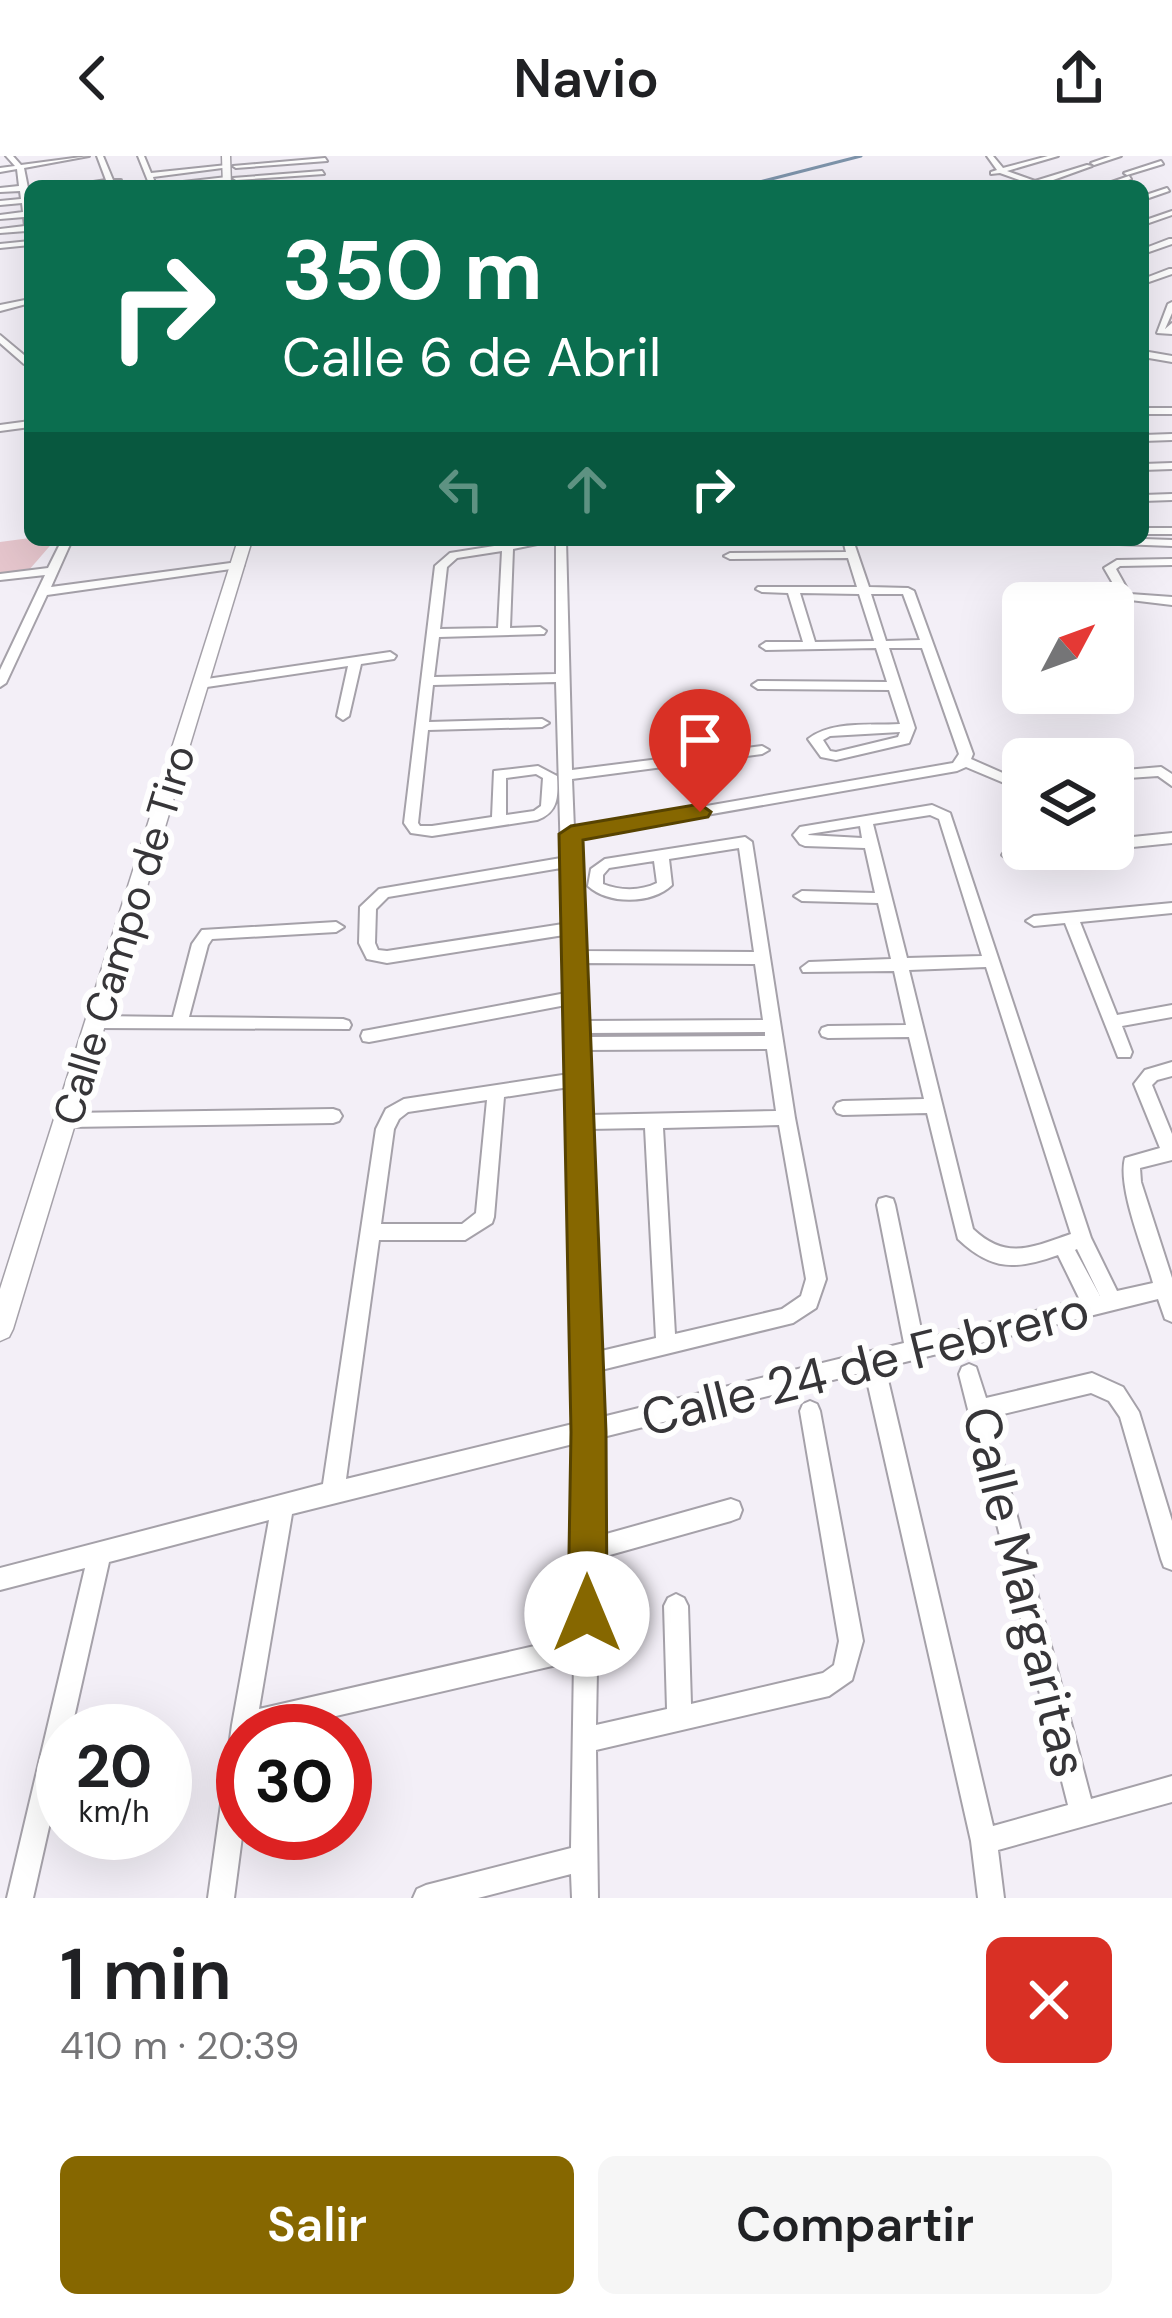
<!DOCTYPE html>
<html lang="es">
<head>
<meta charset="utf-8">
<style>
	:root { --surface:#fff; --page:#f6f6f6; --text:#202124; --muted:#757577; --accent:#866700 }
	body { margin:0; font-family:"DM Sans",sans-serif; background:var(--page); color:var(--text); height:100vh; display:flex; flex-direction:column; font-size:45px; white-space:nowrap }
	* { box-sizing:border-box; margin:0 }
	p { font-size:39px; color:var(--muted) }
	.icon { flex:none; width:66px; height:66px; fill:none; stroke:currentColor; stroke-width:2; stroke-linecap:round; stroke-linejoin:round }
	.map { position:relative; height:1742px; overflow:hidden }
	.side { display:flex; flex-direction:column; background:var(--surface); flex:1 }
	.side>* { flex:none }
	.hud { position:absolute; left:24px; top:24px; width:1125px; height:366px; border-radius:18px; box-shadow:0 12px 48px #0002; background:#0b6e4f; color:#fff; overflow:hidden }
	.needle { width:78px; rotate:49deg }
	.controls { position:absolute; left:1002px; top:426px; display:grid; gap:24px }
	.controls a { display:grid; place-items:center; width:132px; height:132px; border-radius:18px; background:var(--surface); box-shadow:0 12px 48px #0002; font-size:60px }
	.speed { position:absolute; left:36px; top:1548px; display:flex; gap:24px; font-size:60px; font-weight:700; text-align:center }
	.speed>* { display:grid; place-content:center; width:156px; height:156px; border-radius:50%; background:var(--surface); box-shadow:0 12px 48px #0002; line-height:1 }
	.speed small { font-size:30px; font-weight:400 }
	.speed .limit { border:18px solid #d22; background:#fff; color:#111 }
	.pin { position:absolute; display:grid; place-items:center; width:102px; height:102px; color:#fff; margin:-123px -51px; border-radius:50% 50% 50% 0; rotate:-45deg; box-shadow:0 0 12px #0007 }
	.pin .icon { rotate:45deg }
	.me { position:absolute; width:132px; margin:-66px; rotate:0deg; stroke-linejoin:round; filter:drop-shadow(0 0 9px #0008) }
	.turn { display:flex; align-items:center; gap:42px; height:252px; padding:0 60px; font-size:54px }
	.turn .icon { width:156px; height:156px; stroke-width:2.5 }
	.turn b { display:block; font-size:84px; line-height:102px }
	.lanes { display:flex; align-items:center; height:114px; padding:0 60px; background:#0003; justify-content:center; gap:60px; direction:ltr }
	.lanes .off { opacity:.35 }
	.round { display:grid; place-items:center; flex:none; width:126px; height:126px; border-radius:18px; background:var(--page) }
	.summary { display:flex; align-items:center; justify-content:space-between; height:204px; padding:0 60px }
	h1 { font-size:72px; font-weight:600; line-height:90px }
	.action { display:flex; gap:24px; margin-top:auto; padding:24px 60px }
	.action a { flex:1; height:138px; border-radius:18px; background:var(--accent); color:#fff; font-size:48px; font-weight:600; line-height:138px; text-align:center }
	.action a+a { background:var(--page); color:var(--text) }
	header { display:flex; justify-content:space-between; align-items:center; height:156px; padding:0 60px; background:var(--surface); font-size:54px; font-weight:600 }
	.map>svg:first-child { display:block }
	.green { fill:#e6c6cd }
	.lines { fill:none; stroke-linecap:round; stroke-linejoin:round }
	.stream { stroke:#7e94ab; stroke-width:3 }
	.minor-casing { stroke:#a5a1a9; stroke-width:4 }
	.tertiary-casing { stroke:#a5a1a9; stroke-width:3 }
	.minor { fill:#fff; fill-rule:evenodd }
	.tertiary { fill:#fff; fill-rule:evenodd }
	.route { fill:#866700; stroke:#574300; stroke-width:3 }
	.labels { text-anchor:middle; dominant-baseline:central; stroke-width:12; stroke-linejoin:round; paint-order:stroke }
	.street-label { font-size:42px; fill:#363538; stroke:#fefefe }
	.near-street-label { font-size:51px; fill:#363538; stroke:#fefefe }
</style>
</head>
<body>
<header><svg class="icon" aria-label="back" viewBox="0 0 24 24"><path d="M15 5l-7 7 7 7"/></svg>Navio<svg class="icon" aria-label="share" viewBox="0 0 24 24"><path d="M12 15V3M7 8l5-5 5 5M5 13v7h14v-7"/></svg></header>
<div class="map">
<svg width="1172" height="1742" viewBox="0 0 1172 1742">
	<rect width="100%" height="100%" fill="#f3eff7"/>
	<path class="green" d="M30,382L55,384L29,414L0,417V386Z"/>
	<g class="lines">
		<path class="stream" d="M744,30L861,0"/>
		<defs>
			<path id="minor" d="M6,0H13L21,9L89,0L24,12L28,32L30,81L26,75L0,77V73L25,70L24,61L0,63V59L23,56L22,47L0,49V45L21,43L20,35L0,36V32L19,30L17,13L0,16V12L15,10Z
				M97,0H103L113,24H121V26L68,30L106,24Z
				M138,0H144L151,17L227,9L230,11L153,21L156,30H150Z
				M987,0H993L1003,12L1048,0H1058L1007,15L1035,25L1087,9L1092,10L1042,28L1045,30H1027L1028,27L1000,17L991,18V16L997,14Z
				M1111,0H1121L1094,9L1091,7Z
				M325,2L327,5L236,12L233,10Z
				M1161,5L1163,8L1127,19L1124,17Z
				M322,15L324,18L236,24L233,22Z
				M1129,20L1131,23L1110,30H1100Z
				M227,21L229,24L162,30L165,28Z
				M328,27L331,30H312Z
				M1167,32L1169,35L1143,44V40Z
				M1172,55V59L1143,69V65Z
				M1169,83H1172V88L1143,98V93Z
				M30,85V89L0,92V88Z
				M1169,113H1172V118L1143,128V123Z
				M30,143V147L0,155V149Z
				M1172,146V157L1165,173L1172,167V178L1157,177L1168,148Z
				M0,179L30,204V208H24L0,187Z
				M1143,195L1172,200V206L1143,201Z
				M1143,252H1172V258H1143Z
				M30,265V271L0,275V269Z
				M1172,278V284L1143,285V279Z
				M1172,307V313L1143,314V308Z
				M1172,338V344L1143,345V339Z
				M1143,372H1172V378H1143Z
				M1143,383L1172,384V390L1093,387L1088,384Z
				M62,384H72L51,431L238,406L244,409L238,412L47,439L6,527L0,531V514L45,419L0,424V418L48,412Z
				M532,384L547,386L513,393L510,472L540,471L546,475L544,478L439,481L434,521L556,518V384H566L572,614L762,590L769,594L762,598L572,623L574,673L953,607L959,598L922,492H889L915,572L909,587L836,604L821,601L808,583C832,564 871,570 900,568L889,534L758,533L752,529L758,525L887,526L876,492L766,494L760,490L766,486H803L788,437L762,436L756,433L758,431H857L848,402L730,403L724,400L730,397L846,396L843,384H853L869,431L908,432L914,435L973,598L971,603L1023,626L1021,634L966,611L957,615L575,682V701L579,705L576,709L578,768L582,772L579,776L580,795L754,796L739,692L669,703L672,729C652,748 609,749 588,730L591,713L605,703L745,681L752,686L795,962L826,1123L816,1152L793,1167L597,1215L598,1262L904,1187L877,1049L879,1043L886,1041L893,1043L895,1049L923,1183L1080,1144L1058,1099C1016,1114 992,1115 958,1083L927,957L843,959L837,957L834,952L837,947L843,945L924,943L909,881L828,882L822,880L820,876L822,872L828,870L906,869L894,815L803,816L801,812L809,806L891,803L878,747L802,745L794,740L802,735L875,737L865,692L805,690L800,688L793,679L800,671L932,649L950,657L1091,1082L1117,1135L1153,1127C1144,1095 1117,1031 1125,1002L1160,992L1134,928L1145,914L1172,906V920L1157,924L1152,929L1172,978V1004L1140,1012L1141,1026L1172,1122V1166L1165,1163L1158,1143L885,1211L993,1670L1068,1649L959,1218L962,1211L969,1208L976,1211L986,1242L1092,1217L1123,1231L1139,1256L1172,1365V1414L1164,1411L1161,1403L1120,1261L1109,1245L1091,1237L991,1261L1091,1643L1172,1620V1646L998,1694L1004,1742H978L971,1685L865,1216L599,1282V1380L731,1343L739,1346L742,1354L739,1362L731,1365L599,1402L596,1569L667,1553L664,1450L668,1442L676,1438L684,1442L688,1450L691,1548L823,1517L834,1509L839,1485L800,1255L803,1248L810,1245L817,1248L820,1255L863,1485L852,1524L829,1540L596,1594L598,1742H572L571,1718L478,1742H413L417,1733L426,1729L571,1692L574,1505L271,1575H243V1673L234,1742H208L232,1569L269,1364L109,1406L71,1575H63V1609L33,1742H7L85,1412L0,1434V1412L323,1328L376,973L386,953L404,943L569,918L566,849L369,886L363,885L361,880L363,875L369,874L566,837L564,779L387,807L367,803L359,787L360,751L379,733L561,702L556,526L433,529L429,566L542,563L549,567L542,571L428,574L418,667L420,670H432L492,661L494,615L538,610L557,620C558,640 559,656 537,664L432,680L411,677L404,667L435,410L450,397ZM502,395L498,472L440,473L447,411L457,402ZM800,437L859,438L874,485L815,486ZM871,438H903L920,484L886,485ZM900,576L898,581L836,596L830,595L823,584L830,580ZM536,618L543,622L541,650L534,655L506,659V622ZM930,659L939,663L982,800L907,802L873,668ZM860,670L862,682L808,679L809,678ZM654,705L657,727C641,735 620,735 603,728V719L609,712ZM561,712L563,768L387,795L378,794L375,787L376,753L388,741ZM580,807L755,808L763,864L583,865L584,841ZM986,811L1071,1078C1032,1091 1007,1105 973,1073L909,814ZM765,876V880L584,881V877ZM767,893L776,955L588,959L584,894ZM569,931L577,1267L346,1323L379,1084H465L492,1067L494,1061L504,941ZM487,944L476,1057L462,1068H381L394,973L399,963L408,956ZM779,969L806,1123L801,1140L782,1153L675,1178L663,972ZM645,972L656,1182L597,1196L588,973ZM1077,1093L1100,1140L1075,1094ZM577,1287L574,1481L259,1553L292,1358Z
				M1172,403V409L1120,410L1116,413L1130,438L1172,441V449L1122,443L1104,412L1117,404Z
				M390,496L396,500L394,503L361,508L349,560L343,564L337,560L348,510L200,532L194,528L200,524Z
				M1161,611L1172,618V630L1158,620L1113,623V615Z
				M1172,677V687L1113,693V683Z
				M1023,693H1071L1064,698L1009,704L1002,699L1004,696Z
				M1172,747V757L1080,766L1117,859L1172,849V861L1122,870L1132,896L1130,901H1118L1065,767L1034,770L1026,765L1034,760Z
				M336,766L344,771L336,776L212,783L208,789L189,861L343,863L349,865L351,869L349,873L98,872L92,870L90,866L92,862L98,860L173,861L192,788L202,774Z
				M333,953L339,955L342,960L339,965L333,967L68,971L62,969L59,964L62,959L68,957Z"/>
			<path id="tertiary" d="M222,0H230L231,30H223Z
				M238,384H252L13,1173L9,1181L0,1185V1133Z"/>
		</defs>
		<use href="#minor" class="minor-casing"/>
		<use href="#tertiary" class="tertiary-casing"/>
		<use href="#minor" class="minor"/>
		<use href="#tertiary" class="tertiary"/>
	</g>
	<path class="route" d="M700,648L711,656L708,661L583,684L606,1276L607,1458L601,1472L587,1477L574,1472L568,1458L571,1276L559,678L571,670Z"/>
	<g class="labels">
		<g class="street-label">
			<text transform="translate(124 779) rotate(-73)">Calle Campo de Tiro</text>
		</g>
		<g class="near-street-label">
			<text transform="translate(865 1208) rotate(-14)">Calle 24 de Febrero</text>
			<text transform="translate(1025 1436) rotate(76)">Calle Margaritas</text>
		</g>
	</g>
</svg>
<div class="controls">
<a><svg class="needle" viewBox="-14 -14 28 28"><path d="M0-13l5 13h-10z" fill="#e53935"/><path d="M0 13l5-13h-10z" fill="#757577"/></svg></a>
<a><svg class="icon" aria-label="layers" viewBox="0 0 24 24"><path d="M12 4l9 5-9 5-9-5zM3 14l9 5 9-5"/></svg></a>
</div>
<div class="speed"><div>20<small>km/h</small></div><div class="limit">30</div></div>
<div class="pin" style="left:700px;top:656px;background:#d93025"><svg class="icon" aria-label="arrive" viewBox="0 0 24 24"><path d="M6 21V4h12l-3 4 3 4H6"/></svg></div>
<svg class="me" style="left:587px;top:1458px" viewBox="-20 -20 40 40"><circle r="19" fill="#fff"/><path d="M0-13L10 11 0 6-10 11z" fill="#866700"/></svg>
<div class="hud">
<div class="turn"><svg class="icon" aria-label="right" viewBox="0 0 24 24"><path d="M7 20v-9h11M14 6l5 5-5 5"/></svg><div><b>350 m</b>Calle 6 de Abril</div></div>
<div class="lanes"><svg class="icon off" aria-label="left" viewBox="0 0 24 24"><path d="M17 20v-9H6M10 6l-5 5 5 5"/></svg><svg class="icon off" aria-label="ahead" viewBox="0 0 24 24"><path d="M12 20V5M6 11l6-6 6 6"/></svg><svg class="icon" aria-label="right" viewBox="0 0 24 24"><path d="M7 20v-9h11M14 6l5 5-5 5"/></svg></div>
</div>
</div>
<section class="side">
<div class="summary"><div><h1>1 min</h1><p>410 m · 20:39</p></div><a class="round" style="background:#d93025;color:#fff"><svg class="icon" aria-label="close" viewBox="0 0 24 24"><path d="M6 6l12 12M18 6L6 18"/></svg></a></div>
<div class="action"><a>Salir</a><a>Compartir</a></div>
</section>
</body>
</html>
